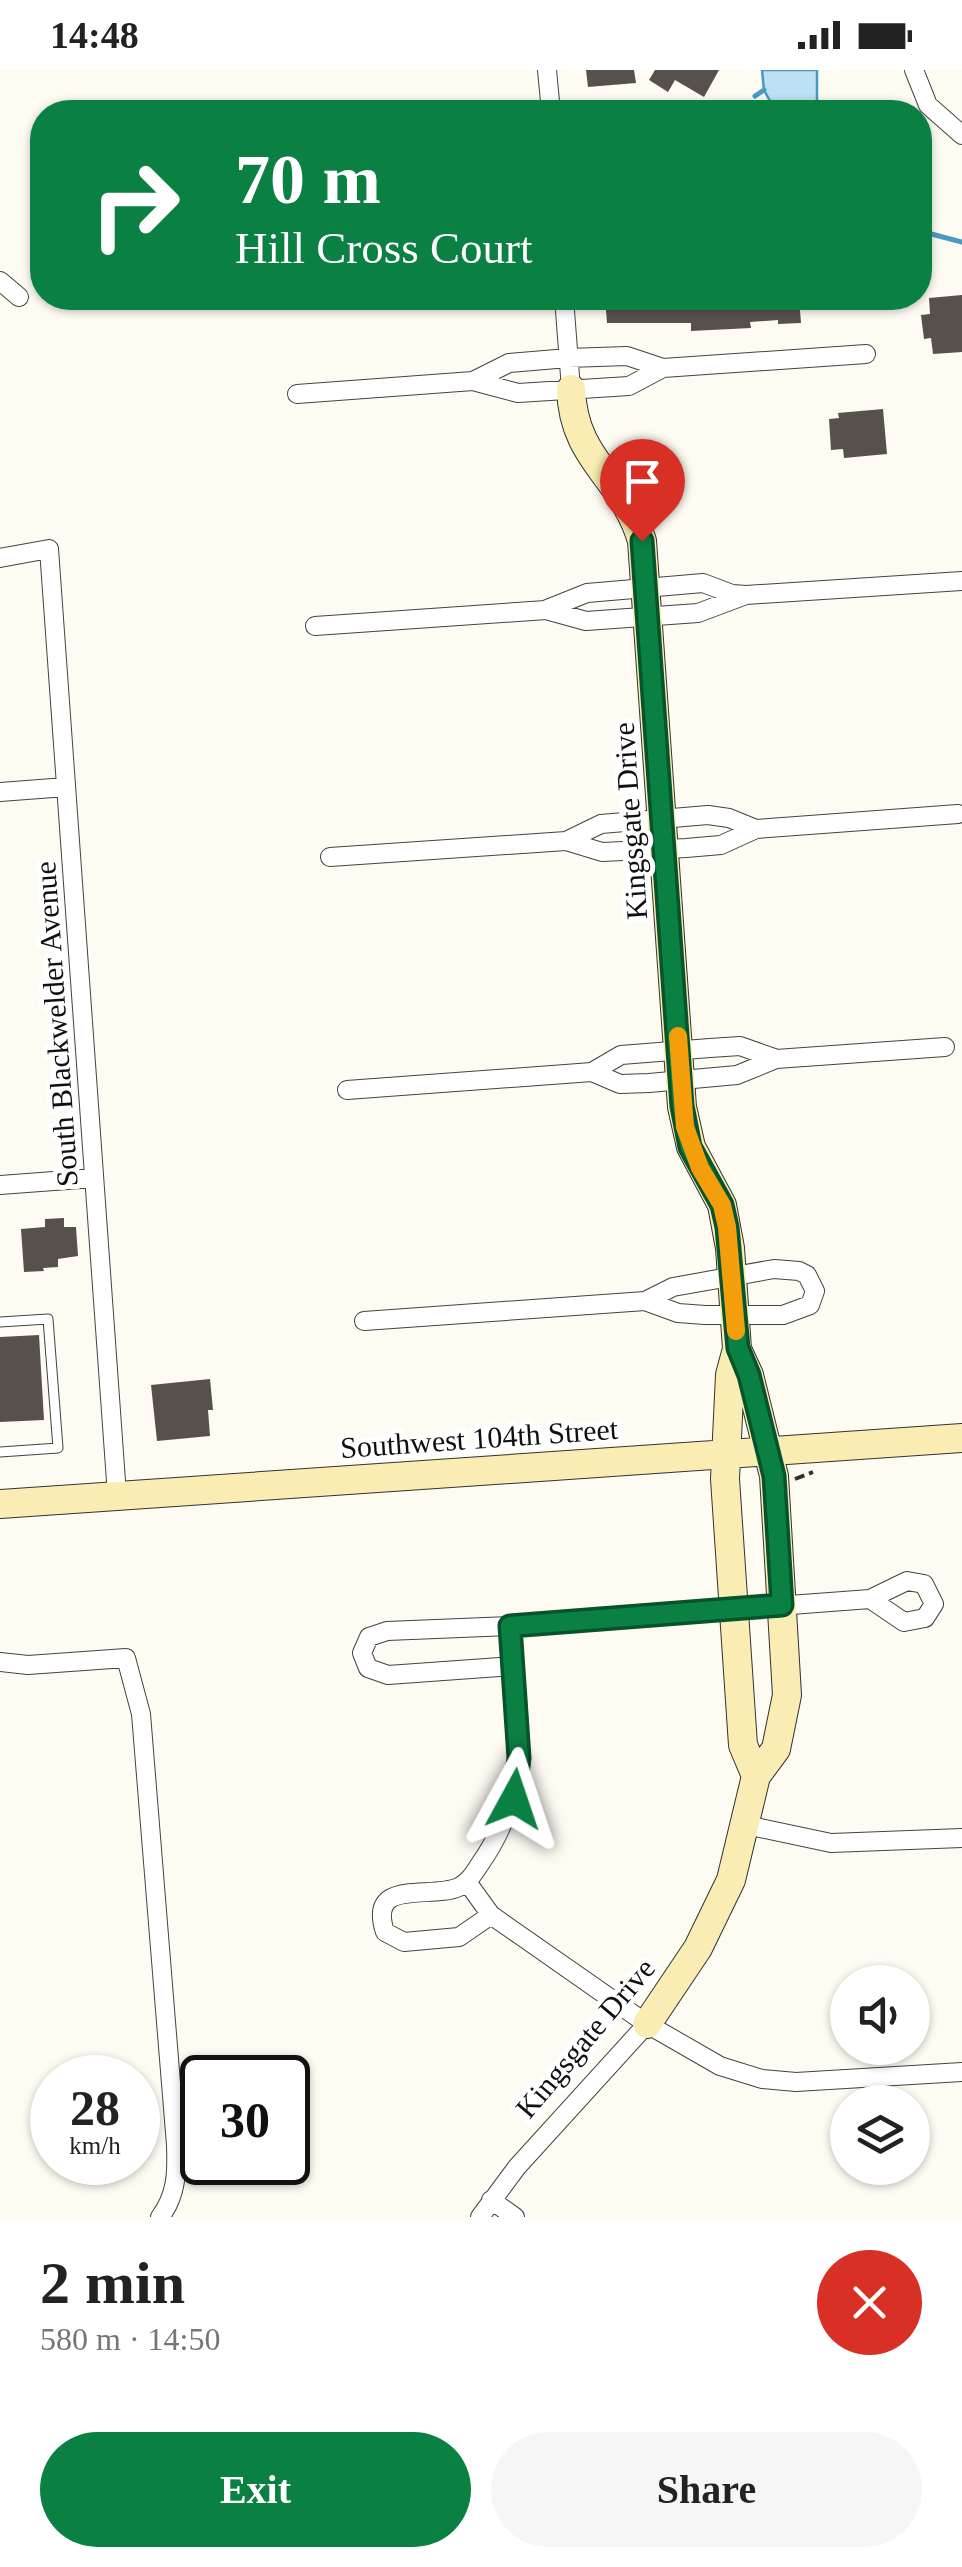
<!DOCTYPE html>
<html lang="en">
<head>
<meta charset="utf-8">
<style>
	:root { --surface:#fff; --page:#f6f6f6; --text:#222; --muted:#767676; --accent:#0b8043 }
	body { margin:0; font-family:"Times New Roman",serif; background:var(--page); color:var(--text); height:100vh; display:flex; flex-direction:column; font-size:38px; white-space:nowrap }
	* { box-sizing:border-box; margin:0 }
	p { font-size:32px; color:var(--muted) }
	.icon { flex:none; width:55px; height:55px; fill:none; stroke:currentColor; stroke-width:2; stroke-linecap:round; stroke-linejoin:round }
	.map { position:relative; height:2147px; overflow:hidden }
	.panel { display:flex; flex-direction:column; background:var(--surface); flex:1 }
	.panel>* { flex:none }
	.guide { position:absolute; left:30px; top:30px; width:902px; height:210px; border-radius:40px; box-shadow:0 2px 8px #0004; background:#0b8043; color:#fff; overflow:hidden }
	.tools { position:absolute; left:830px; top:1895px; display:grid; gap:20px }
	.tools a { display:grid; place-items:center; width:100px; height:100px; border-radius:50%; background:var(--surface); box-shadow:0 2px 8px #0004; font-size:50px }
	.speed { position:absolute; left:30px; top:1985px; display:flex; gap:20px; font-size:50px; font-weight:700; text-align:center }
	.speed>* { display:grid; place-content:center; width:130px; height:130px; border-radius:50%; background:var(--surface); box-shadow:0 2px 8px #0004; line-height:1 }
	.speed small { font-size:25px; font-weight:400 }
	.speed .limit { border:5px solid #111; border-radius:15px; background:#fff; color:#111 }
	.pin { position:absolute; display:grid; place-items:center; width:85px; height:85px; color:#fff; margin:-102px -42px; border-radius:50% 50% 50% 0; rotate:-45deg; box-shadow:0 0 10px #0007 }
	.pin .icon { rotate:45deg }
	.me { position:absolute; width:110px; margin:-55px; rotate:5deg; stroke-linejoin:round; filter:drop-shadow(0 0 8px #0008) }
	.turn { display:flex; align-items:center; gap:35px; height:210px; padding:0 40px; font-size:45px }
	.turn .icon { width:130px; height:130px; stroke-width:2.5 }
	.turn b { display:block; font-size:70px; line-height:85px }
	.round { display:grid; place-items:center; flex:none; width:105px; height:105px; border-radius:52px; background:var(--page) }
	.headline { display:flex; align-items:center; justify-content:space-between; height:170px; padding:0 40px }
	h1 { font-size:60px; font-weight:800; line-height:75px }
	.button { display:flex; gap:20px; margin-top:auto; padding:20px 40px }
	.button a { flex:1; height:115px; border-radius:60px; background:var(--accent); color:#fff; font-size:40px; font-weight:800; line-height:115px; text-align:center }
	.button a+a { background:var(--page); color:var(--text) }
	.status { display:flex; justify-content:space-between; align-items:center; height:70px; padding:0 50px; background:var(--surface); direction:ltr }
	.status svg { height:28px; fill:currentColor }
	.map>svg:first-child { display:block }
	.water { fill:#bbe1f2; stroke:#479ac4; stroke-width:2.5 }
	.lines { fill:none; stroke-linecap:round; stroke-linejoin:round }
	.stream { stroke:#479ac4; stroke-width:5 }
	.building { fill:#58504d }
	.lane-casing { stroke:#434343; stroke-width:11 }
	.street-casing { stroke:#434343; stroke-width:20 }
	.secondary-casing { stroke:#323232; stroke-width:30 }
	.path { stroke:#323232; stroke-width:4; stroke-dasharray:10 5; stroke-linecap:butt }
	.lane { stroke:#fff; stroke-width:9 }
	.street { stroke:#fff; stroke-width:18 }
	.secondary { stroke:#f9edb3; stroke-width:28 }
	.route-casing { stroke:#07532c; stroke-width:25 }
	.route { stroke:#0b8043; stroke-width:18 }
	.slow { stroke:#f59e0b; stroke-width:18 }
	.labels { text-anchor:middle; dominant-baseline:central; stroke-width:10; stroke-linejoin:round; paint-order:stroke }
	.street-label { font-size:30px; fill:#101010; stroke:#fff }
</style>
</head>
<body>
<div class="status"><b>14:48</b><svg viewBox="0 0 49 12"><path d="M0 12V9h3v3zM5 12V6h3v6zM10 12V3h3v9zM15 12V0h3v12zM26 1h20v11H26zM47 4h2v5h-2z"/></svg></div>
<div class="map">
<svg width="962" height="2147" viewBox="0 0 962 2147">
	<rect width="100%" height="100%" fill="#fefbf3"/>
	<path class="water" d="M762,0H817V42H776L764,20Z"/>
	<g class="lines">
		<path class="stream" d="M755,26L764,20
			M920,161L962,172"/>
	</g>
	<path class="building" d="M586,0H634L636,13L588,17Z
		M655,0H719L704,27L675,10L668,22L649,10Z
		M962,225V282L933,284L931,268L924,269L921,245L930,244L929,228Z
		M605,228H799L801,253L778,254V250L750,252L751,258L691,261V253H607Z
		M883,339L887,384L844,388L843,379L831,380L829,349L839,348L838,343Z
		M64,1148V1157H76L78,1186L58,1189V1197L43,1198L44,1201L24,1202L21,1159L45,1157V1149Z
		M39,1265L44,1350L0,1352V1267Z
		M210,1309L213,1340H208L210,1366L157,1371L151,1315Z"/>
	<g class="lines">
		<defs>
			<path id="lane" d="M0,1252L48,1249L58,1378L0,1382"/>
			<path id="street" d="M547,0L551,42
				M914,0L928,35L962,65
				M0,211L19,227
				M564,228L571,319
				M473,311L509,293L568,288L627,286L663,298L866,284
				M297,324L473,311L518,323L629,316L663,298
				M0,488L49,479L117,1425
				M547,539L587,523L703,513L732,524L746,525L962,511
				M315,556L546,540L586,551L698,543L746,525
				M0,722L66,717
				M566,771L601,754L708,745L729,748L756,759
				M330,787L566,771L602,782L686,778L721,775L756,759L958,744
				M592,1002L621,985L710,978L740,976L774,988
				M347,1020L592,1002L620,1014L649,1013L737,1005L776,989L945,977
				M0,1115L94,1108
				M364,1251L645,1231L673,1217L774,1199L799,1201L807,1205L815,1221L810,1235L783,1245H705L678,1243L645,1231
				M0,1592L28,1595L126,1588L141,1644L176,2075C177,2101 177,2125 160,2147
				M513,1596L388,1605L368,1598L362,1583L369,1567L387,1561L510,1556L870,1529L907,1511L924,1514L934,1534L925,1548L904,1552L870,1529
				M746,1755L831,1773L962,1768
				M467,1812L491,1845L647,1954L720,1996L762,2009L796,2012L962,2002
				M491,1845L459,1867L404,1872L385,1862C367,1807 431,1830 459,1817C469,1812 474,1803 480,1794C536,1714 517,1648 510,1556
				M491,2130L515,2147
				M480,2147L517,2097L647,1954"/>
			<path id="secondary" d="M571,319C573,391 624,407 642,471L682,1037L691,1077L722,1135L730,1178L737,1279L749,1305L774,1406L787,1625L776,1679L756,1706L731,1810L698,1878L647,1954
				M737,1279L730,1305L725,1409L743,1675L756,1706
				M0,1434L962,1368"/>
		</defs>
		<use href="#lane" class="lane-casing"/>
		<use href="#street" class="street-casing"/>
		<use href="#secondary" class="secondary-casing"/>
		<path class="path" d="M795,1409L813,1402"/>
		<use href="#lane" class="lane"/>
		<use href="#street" class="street"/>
		<use href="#secondary" class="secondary"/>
	</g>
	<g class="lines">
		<defs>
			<path id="route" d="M514,1729L519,1688L510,1556L782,1535L774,1406L749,1305L738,1278L727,1157L722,1135L690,1077L682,1036L642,471"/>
		</defs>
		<use href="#route" class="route-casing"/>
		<use href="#route" class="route"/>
		<path class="slow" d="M678,966L685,1057L700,1098L722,1135L727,1157L736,1261"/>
	</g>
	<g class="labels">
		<g class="street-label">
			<text transform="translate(630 751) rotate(-94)">Kingsgate Drive</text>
			<text transform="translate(56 954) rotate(-94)">South Blackwelder Avenue</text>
			<text transform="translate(479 1368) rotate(-4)">Southwest 104th Street</text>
			<text transform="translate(585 1968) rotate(-50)">Kingsgate Drive</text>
		</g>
	</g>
</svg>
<div class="tools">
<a><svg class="icon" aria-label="sound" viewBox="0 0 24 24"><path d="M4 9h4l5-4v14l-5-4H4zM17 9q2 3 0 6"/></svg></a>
<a><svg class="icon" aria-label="layers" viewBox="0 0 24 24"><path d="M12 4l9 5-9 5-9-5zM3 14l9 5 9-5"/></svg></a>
</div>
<div class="speed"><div>28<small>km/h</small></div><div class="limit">30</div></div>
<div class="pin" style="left:642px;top:471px;background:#d93025"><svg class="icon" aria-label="arrive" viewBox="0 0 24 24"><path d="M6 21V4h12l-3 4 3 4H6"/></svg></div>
<svg class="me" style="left:514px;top:1729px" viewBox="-20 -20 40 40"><path d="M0-17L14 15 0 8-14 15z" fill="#0b8043" stroke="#fff" stroke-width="4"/></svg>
<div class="guide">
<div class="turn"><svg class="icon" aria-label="right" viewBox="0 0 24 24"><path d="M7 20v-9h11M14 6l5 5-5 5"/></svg><div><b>70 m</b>Hill Cross Court</div></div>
</div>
</div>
<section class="panel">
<div class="headline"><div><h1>2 min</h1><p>580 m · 14:50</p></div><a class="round" style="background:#d93025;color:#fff"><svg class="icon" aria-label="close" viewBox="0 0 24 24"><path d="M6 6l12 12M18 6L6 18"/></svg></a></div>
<div class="button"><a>Exit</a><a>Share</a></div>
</section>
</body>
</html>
